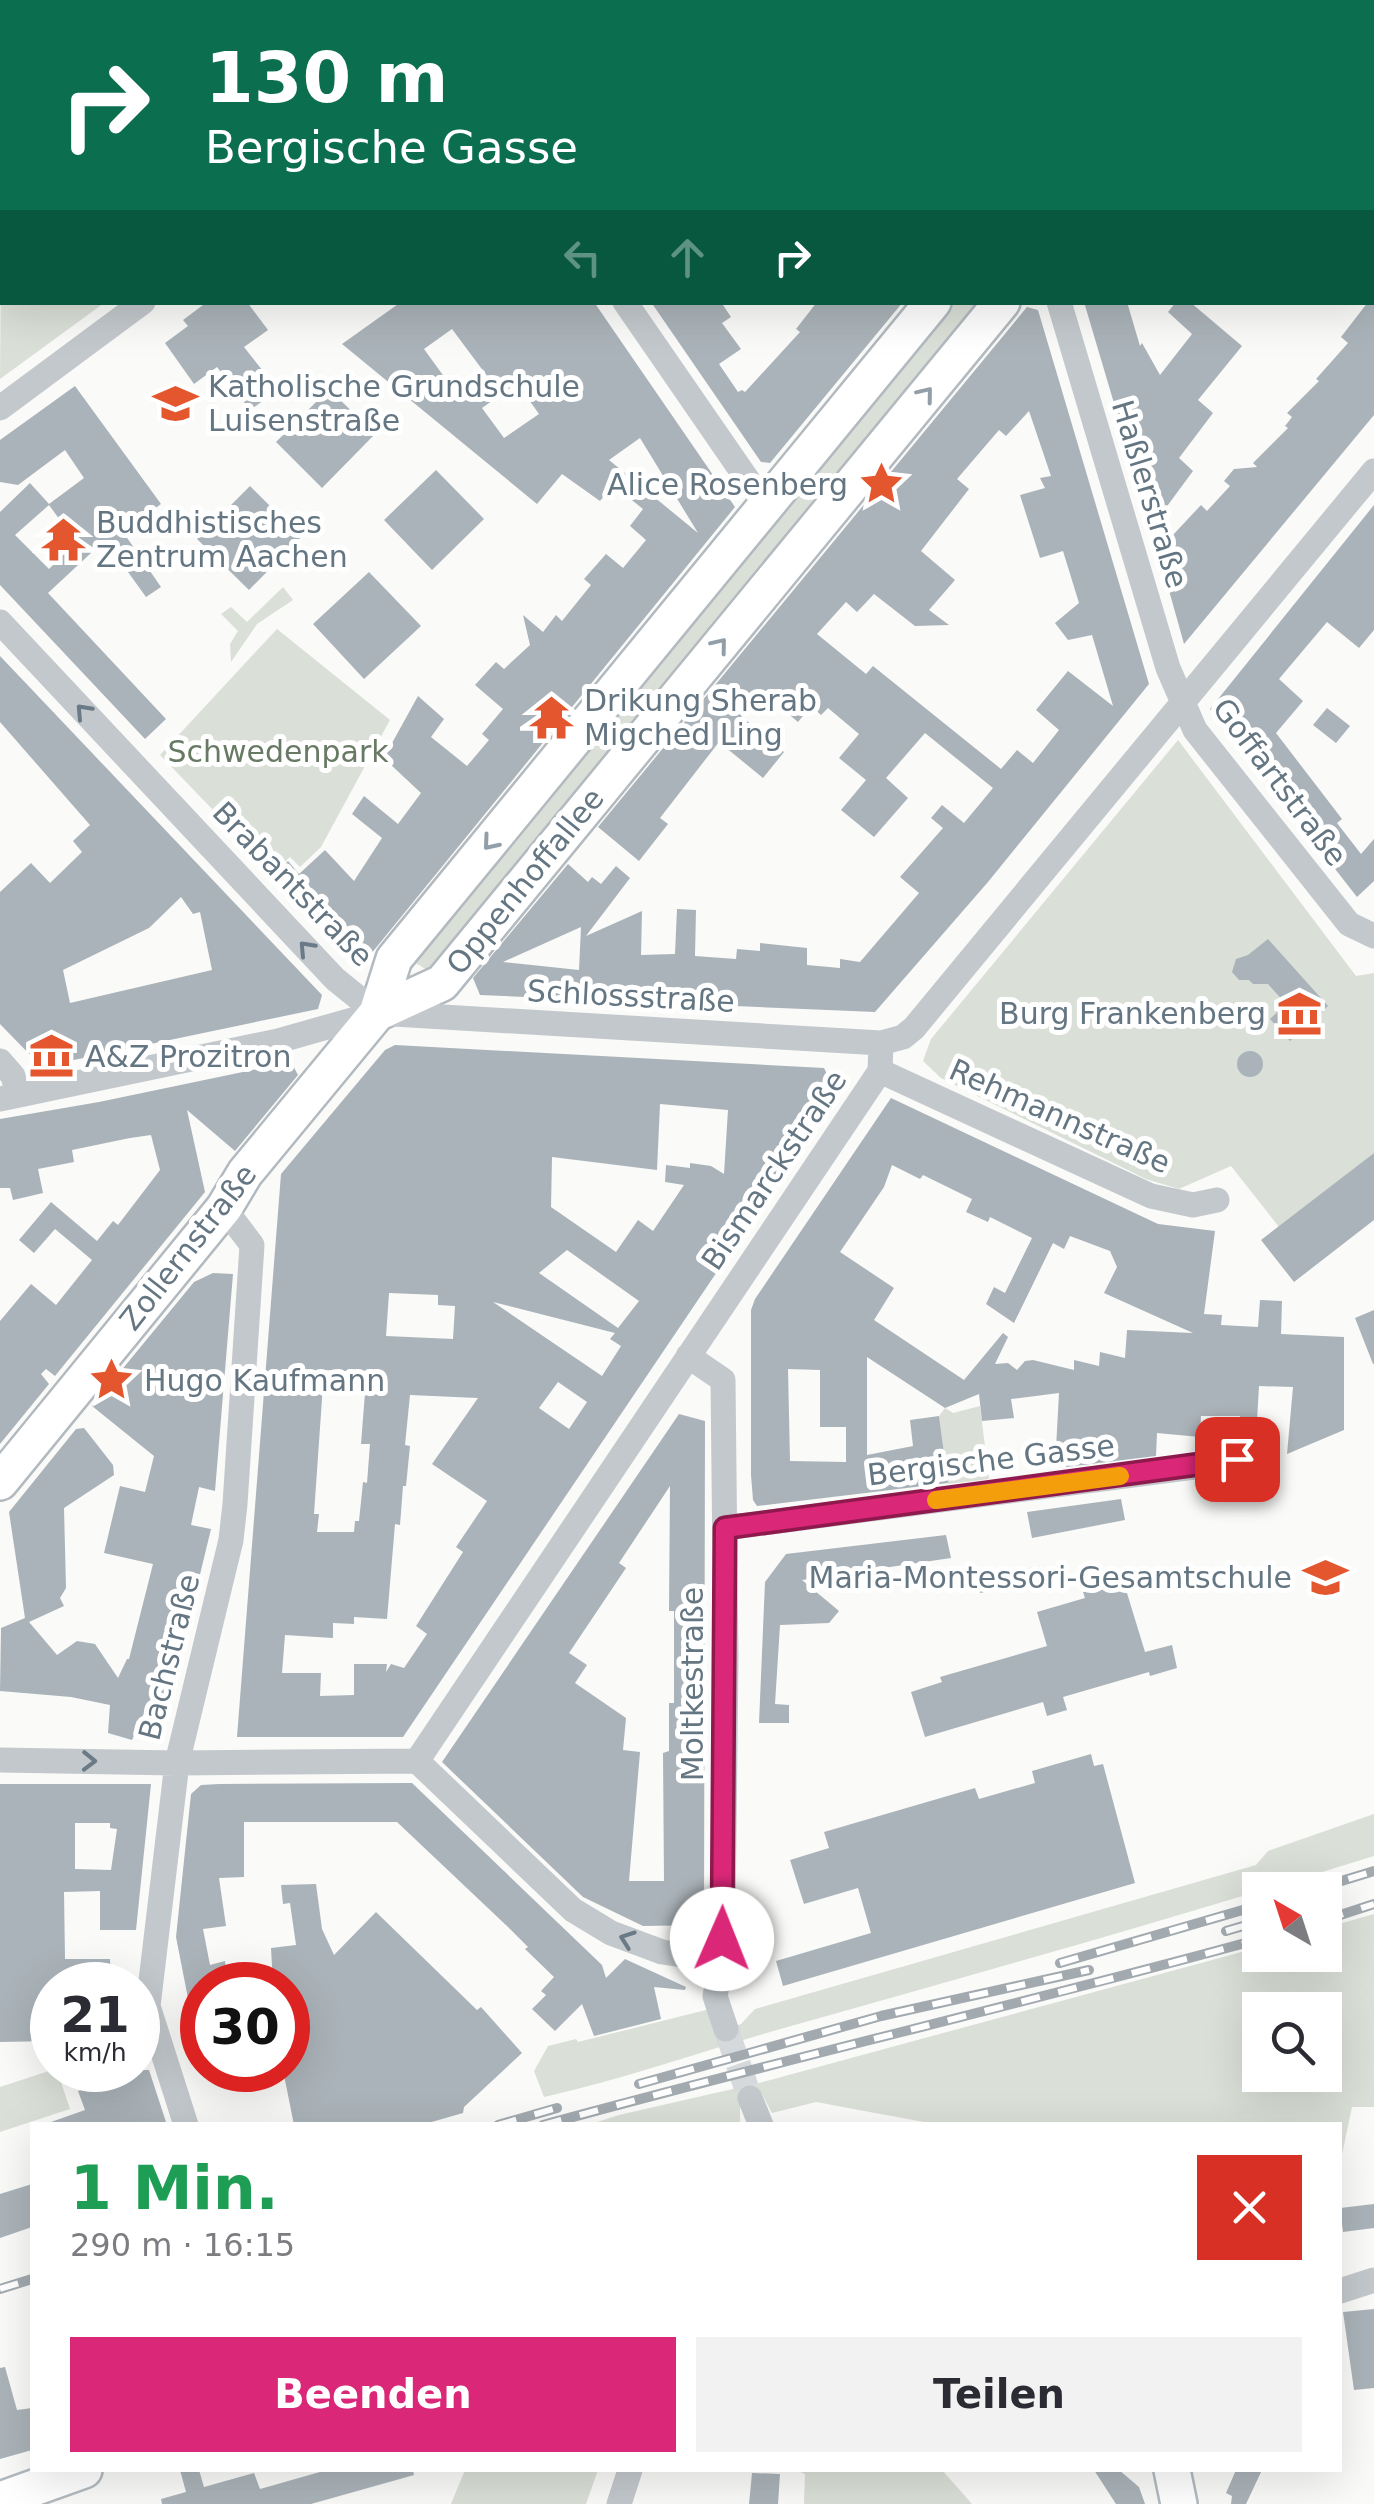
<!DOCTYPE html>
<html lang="de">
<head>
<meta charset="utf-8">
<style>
	:root { --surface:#fff; --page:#f2f2f3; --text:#2b2b33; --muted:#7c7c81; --accent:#db2777 }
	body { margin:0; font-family:"DejaVu Sans",sans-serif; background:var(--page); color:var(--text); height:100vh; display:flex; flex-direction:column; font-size:38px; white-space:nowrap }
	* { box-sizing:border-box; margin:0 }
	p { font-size:32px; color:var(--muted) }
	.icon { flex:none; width:55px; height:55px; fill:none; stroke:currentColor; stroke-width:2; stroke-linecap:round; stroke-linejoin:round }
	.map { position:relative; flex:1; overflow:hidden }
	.panel { position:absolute; left:30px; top:2122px; width:1312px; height:350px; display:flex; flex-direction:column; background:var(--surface); border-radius:0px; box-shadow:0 10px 40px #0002 }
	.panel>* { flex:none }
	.banner { position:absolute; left:0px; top:0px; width:1375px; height:305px; box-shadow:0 10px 40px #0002; background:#0b6e4f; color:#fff; overflow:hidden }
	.needle { width:65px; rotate:321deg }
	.buttons { position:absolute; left:1242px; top:1872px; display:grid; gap:20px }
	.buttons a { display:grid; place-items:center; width:100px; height:100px; border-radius:0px; background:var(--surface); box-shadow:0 10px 40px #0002; font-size:50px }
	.speed { position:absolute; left:30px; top:1962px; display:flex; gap:20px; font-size:50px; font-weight:700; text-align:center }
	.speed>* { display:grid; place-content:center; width:130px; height:130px; border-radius:50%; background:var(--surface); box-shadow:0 10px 40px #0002; line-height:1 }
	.speed small { font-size:25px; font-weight:400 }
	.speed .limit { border:15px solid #d22; background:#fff; color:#111 }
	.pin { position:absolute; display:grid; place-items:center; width:85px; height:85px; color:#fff; margin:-42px; border-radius:20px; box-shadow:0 5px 15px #0006 }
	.me { position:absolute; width:110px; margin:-55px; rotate:1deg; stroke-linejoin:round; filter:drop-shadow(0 0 8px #0008) }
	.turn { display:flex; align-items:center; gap:35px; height:210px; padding:0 40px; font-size:45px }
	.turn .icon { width:130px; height:130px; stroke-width:2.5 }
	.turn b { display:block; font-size:70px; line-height:85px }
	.lanes { display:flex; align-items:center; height:95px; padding:0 40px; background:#0003; justify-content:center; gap:50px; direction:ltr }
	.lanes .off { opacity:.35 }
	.round { display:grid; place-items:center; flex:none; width:105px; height:105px; border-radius:0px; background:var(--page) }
	.headline { display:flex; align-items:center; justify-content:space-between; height:170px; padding:0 40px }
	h1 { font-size:60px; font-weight:700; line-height:75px; color:#1e9e55 }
	.action { display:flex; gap:20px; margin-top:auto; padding:20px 40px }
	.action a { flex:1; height:115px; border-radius:0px; background:var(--accent); color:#fff; font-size:40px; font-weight:700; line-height:115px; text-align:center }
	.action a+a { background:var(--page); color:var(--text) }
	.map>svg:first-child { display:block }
	.green { fill:#dadfd7; fill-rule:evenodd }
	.building { fill:#aab3b9; fill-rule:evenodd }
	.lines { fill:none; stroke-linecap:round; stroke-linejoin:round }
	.street-tunnel { stroke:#d5d9db; stroke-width:25; stroke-dasharray:25 12; stroke-linecap:butt }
	.secondary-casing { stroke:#b3babf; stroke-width:40 }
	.street { stroke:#c3c8cc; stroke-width:25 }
	.secondary { stroke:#fff; stroke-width:35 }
	.rail-casing { stroke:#a2aab0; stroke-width:10 }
	.rail { stroke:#fff; stroke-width:6; stroke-dasharray:19; stroke-linecap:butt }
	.oneway { stroke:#939fa8 }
	.oneway2 { stroke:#6a7a87 }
	.route-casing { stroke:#8e194d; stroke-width:25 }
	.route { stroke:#db2777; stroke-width:18 }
	.slow { stroke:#f59e0b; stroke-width:18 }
	.labels { text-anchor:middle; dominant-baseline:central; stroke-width:10; stroke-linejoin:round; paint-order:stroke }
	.poi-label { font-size:30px; fill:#657683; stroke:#fff; text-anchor:start }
	.street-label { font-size:30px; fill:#657683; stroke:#fff }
	.park-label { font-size:30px; fill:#687a64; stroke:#fff }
</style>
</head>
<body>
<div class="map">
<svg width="1374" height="2504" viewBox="0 0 1374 2504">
	<rect width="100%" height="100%" fill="#fafaf8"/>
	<path class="green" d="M2,141V302L104,303L0,379Z
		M948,303H985L432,973L409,959Z
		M283,587L293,600L257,624L231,662L230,644L238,631L221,614L231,607L247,622Z
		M277,629L390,720L321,847L300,867L290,857L273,872L160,755Z
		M1178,740L1356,976L1374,973V1153L1279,1227L1231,1166L1179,1189L1146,1179L941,1078L923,1061L931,1039Z
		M980,1406L989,1479L948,1484L939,1416L945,1408L953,1413Z
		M1374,1814V1856C1177,1917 977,1974 777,2030C699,2052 624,2079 544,2097L534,2071L548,2046L576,2039L578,2042L710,2009L721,2031L741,2024L755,2009L1256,1865L1268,1851Z
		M1374,1914V2107H1352L1340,2164V2125H940L816,2102L772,2113L762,2094L740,2102V2122L727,2125H588L619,2115L759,2083L1260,1947V1955H1325V1928ZM1260,2010H1325V2075H1260Z
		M52,2070H57L70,2109L0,2132V2087Z
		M465,2470H598L586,2504H451Z
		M796,2470H942L972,2504H804L805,2474Z"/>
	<path class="building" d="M1374,296V415L1184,644L1158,551L1201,505L1207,511L1230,486L1224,481L1234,469L1257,467L1253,463L1288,428L1285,426L1292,417L1287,413L1319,381L1316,379L1348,343L1341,337L1368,302H1372Z
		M207,302H247L268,330L244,347L278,390L250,410L217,367L194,384L165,343L188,326L183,320Z
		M401,302H594L735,507L366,960L360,961L354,959L275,874L288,861L299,874L325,850L354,881L382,838L352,814L364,796L398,824L421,793L390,764L386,754L418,696L444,719L431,737L467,766L489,740L482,734L503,709L475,685L496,662L504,669L530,645L523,615L543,632L556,615L562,621L591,585L584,579L606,554L623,568L646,540L630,526L643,509L613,485L600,501L562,474L537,504L342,344ZM452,329L490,380L461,400L424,349ZM517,383L539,414L504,438L482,408ZM640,438L698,533L609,460Z
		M651,302H721L731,317L722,323L741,349L719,364L738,392L742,390L745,392L800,332L796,329L817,302H903L770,463L761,462Z
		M1084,302H1127L1140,346L1142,343L1160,375L1192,334L1168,312L1176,302H1190L1242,346L1198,400L1213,413L1179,458L1193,471L1151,528Z
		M1027,307L1038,310L1149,684L988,882L875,1012L480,995L473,978L568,864L588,882L592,877L601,884L616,866L630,878L586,936L642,911L641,955L675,954L677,909L696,910L695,956L736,959L737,949L760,951V943L807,948V965L840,968V959L860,962L919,893L900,877L943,828L931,818L942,805L964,823L993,788L925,733L886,778L908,798L874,837L841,810L866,780L839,758L859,734L828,708L821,715L811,706L798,722L761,691L741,716L784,752L763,778L719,742L660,818L668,824L639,861L598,827ZM1029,411L1051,476L1040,478L1045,488L1020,495L1040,558L1063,551L1079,603L1055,623L1068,640L1092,635L1113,706L1068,671L1036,710L1059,730L1033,763L1017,750L1001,769L873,666L866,674L817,634L846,602L857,612L874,594L915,626L949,625L929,610L955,580L921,551L969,489L957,479L999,430L1006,436ZM581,927L579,970L503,962Z
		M75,386L161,504L123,532L161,587L146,597L105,540L48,593L166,719L145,739L0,585V512L30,483L49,504L84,478L65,450L18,485L0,482V440ZM49,505L76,542L49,569L15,535Z
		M329,389L375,434L322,488L276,442Z
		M436,470L484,519L432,570L384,520Z
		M250,486L301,537L249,590L197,539Z
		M1374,505V630L1359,648L1327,622L1279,679L1303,701L1276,733L1342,819L1337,823L1361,854L1374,839V881L1357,897L1210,709Z
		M369,572L421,626L364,679L313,624Z
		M0,656L322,995L318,1009L45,1066L37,1062L0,1024V892L31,863L50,883L82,852L73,841L90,825L0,722ZM181,897L193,914L200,912L212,970L70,1003L63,970L149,928Z
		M1327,708L1350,726L1336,743L1313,725Z
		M1268,939L1328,1006L1290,1041L1270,1019L1286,1004L1268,984H1253L1249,980H1239L1232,972L1236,959L1248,955Z
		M395,1045L824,1068L837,1094L403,1737H237L281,1174L385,1050ZM660,1104L728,1110L724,1174L711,1166L690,1163V1168L666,1165L665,1182L684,1185L653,1231L638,1220L616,1252L551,1207L552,1157L657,1170ZM567,1250L639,1301L618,1328L539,1273ZM389,1293L438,1295V1305L455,1306L453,1339L386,1336ZM493,1302L615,1333L610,1339L621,1346L602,1376ZM324,1370L362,1372L361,1393H365L361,1444H370L367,1483L363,1482L359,1521H355L354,1532H317L319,1514H314ZM558,1382L587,1402L569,1429L539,1408ZM410,1395L478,1398L432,1464L487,1501L456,1547L463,1552L416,1626L427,1634L404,1668L391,1664L386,1672L387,1664H354V1695L320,1696L321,1673H282L285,1635L333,1638V1623L354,1624V1617L387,1619L395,1524L400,1525L403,1486H406L410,1446L405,1445Z
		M1237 1064a13 13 0 1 1 26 0a13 13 0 1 1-26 0Z
		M291,1062L298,1075L235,1151L187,1110L205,1192L55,1376L46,1369L41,1374L49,1384L0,1444V1321L31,1284L56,1305L92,1260L55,1229L34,1253L19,1240L51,1202L97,1241L113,1221L118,1225L160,1170L151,1135L130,1138L72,1150L74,1162L38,1169L43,1193L13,1200L10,1188H0V1119L99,1102Z
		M891,1098L1158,1224L1215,1231L1204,1314L1222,1315L1221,1325L1258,1327L1260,1300L1282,1301L1281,1334L1344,1337V1430L1287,1454L1293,1387L1259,1386L1256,1438L1239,1442L1240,1416H1201L1200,1437L1157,1433L1156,1456L1066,1467L1067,1448H1056L1059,1393L1011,1399L1014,1418L982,1421L979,1394L945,1408L867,1357V1455L913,1446L910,1420L939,1416L948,1483L757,1506L753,1500L751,1475V1310L755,1299ZM892,1165L920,1179L923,1175L972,1199L966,1212L988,1222L990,1217L1032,1238L1005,1293L994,1287L986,1304L1014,1323L1053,1243L1064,1249L1070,1236L1110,1251L1117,1267L1104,1293L1193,1333L1127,1330L1125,1358L1100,1352L1099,1366L1074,1360V1370L1033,1360L1025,1361L1017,1370L1008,1363L995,1364L1008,1337L1003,1333L964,1380L874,1320L894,1288L840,1252L884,1187ZM788,1369L820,1370V1427H846V1462L790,1461Z
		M1374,1153V1220L1294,1282L1261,1240Z
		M213,1273L233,1274L215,1491L199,1487L191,1525L211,1529L165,1719L144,1713L132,1740L108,1733L110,1705L71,1697L0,1691L1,1628L25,1618L9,1512L76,1429L84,1428L113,1465L114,1475L64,1508L66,1588L60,1598L64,1606L29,1622L57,1655L77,1641L95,1644L118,1678L127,1659H129L153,1564L104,1553L120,1486L145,1492L154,1456L92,1406L194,1282Z
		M1374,1310V1364H1373L1355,1318Z
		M679,1414L705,1421L704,1925L643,1926L583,1897L442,1762ZM670,1486L669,1611H674V1703H669V1751L663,1753L664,1881H629L640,1752L623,1750L626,1718L575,1683L587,1665L569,1653L626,1568L619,1563Z
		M1121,1499L1125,1520L1032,1538L1027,1512Z
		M946,1535L951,1558L802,1580L839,1611L829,1623L780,1625L775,1704L789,1705V1723H759L765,1582L786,1554Z
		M1040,1566L1042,1581L980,1593L978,1577Z
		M1123,1580L1145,1652L1172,1645L1177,1668L1150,1676L1149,1672L1063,1697L1067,1710L1047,1716L1043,1702L925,1737L911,1692L942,1682L940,1677L1047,1646L1037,1612L1085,1598L1083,1592Z
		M1091,1754L1094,1766L1103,1764L1135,1883L783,1986L776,1961L871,1933L858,1888L804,1904L790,1860L829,1848L824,1832L975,1788L979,1799L1035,1783L1032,1771Z
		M412,1783L602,1965L606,1978L625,1959L686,1987L685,1990L654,1987L661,2019L594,2036L582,2004L555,2031L532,2009L546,1995L541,1991L554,1977L525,1949L528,1947L508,1927L397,1822H244V1877L219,1878L226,1926L203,1929L210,1965L225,1961L228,1985H202V2028L194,2029L176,1937L191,1794L201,1785L219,1784Z
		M0,1784H151L136,1930H100V1891L64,1892L65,1959H110L111,1985H52V2041L0,2042ZM75,1823H110V1828L117,1829L111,1870L75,1869Z
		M316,1884L322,1929L334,1955L376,1912L477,2010L481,2007L522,2053L464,2107L463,2113L421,2125H294L283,2070H288V1985H273L271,1948L296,1945L290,1903L283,1904L281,1885Z
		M117,2070H149L167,2125H51V2122L85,2110L78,2091L120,2078Z
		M32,2184V2227L0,2238V2194Z
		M1374,2204V2228L1343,2232L1340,2208Z
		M1374,2309V2388L1354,2390L1343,2312Z
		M5,2367L17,2410L32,2408V2450L0,2459V2368Z
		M180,2470H199L204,2487L254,2473L260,2489L327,2470H413L414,2475L311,2504H162L161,2499L186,2492Z
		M1094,2470H1119L1139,2487L1145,2504H1116Z
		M1236,2470H1262L1246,2504H1231L1232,2496L1226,2493Z
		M752,2473L780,2474L778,2504H749Z"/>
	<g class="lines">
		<path class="street-tunnel" d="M726,2029L750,2098"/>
		<defs>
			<path id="secondary" d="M1180,2L1182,0
				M1248,2L1250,0
				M377,1013L442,983L1002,302
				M0,1482L224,1208L245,1173L377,1013L394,959L933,302
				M1172,2470L1179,2504
				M0,2500L84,2470"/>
		</defs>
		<use href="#secondary" class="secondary-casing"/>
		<path class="street" d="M349,0L353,2
			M739,0L742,2
			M499,2L500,0
			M1372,163L1374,164
			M625,302L765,505
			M1059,302L1168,668L1195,730L1349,924L1374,936
			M0,408L143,302
			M0,622L335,979L377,1013
			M0,1061L13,1076L18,1095
			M880,1071L1151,1196L1193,1205L1217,1200
			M0,1099L278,1041L377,1013L881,1043L903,1037L914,1028L1374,471
			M688,1356L723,1380L726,1657L723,1917L722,1961L715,1996L726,2029
			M725,1528L1210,1465L1264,1453
			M0,1760L177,1763L417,1761L573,1910L611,1933L662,1952L722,1961
			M417,1761L880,1071L881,1043
			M750,2098L761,2125
			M186,2125L148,2006L177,1763L231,1540L235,1504L252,1245L224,1208
			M1340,2291L1374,2280
			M619,2504L630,2470"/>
		<use href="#secondary" class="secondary"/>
		<defs>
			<path id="rail" d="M1312,1890L1374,1871
				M1325,1920L1374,1904
				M1226,1931L1260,1921
				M1060,1963L1260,1905
				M639,2084L881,2016L1089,1970
				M498,2125L557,2108
				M543,2125C781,2060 1022,2004 1260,1939
				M0,2289L32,2279"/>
		</defs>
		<use href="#rail" class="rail-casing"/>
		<use href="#rail" class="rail"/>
	</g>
	<defs><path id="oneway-chevron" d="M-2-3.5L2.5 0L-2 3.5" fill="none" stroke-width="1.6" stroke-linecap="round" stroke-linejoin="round" transform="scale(2.5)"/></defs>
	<g class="oneway">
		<use href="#oneway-chevron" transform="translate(926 394) rotate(-51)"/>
		<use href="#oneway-chevron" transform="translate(720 645) rotate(-51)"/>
		<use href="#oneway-chevron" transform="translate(490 843) rotate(130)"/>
	</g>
	<g class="oneway2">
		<use href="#oneway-chevron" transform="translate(83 711) rotate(-133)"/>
		<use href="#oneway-chevron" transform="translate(306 948) rotate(-133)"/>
		<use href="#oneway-chevron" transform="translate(89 1761) rotate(1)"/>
		<use href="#oneway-chevron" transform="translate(627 1939) rotate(-160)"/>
	</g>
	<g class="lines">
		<defs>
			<path id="route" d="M722,1939L725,1528L1237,1459"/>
		</defs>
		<use href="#route" class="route-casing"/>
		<use href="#route" class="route"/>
		<path class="slow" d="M936,1500L1120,1476"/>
	</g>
	<defs>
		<symbol id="school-bare" viewBox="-9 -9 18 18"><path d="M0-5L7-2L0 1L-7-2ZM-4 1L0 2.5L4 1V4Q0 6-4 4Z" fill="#e4572e" stroke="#fff" stroke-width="2.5" paint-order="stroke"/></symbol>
		<symbol id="sight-bare" viewBox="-9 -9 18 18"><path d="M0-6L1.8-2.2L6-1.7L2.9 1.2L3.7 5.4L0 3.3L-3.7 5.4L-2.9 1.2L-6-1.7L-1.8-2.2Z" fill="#e4572e" stroke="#fff" stroke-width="2.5" paint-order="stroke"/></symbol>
		<symbol id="temple-bare" viewBox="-9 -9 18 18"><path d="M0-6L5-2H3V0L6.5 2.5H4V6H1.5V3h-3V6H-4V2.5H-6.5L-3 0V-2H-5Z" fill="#e4572e" stroke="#fff" stroke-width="2.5" paint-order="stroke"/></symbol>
		<symbol id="museum-bare" viewBox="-9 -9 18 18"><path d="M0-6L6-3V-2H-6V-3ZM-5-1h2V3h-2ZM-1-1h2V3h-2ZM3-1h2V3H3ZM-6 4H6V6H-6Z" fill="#e4572e" stroke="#fff" stroke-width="2.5" paint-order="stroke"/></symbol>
	</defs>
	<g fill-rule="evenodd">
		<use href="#school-bare" x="144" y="372" width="63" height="63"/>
		<use href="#sight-bare" x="850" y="452" width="63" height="63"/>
		<use href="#temple-bare" x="32" y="508" width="63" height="63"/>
		<use href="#temple-bare" x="520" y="686" width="63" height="63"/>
		<use href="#museum-bare" x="1268" y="982" width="63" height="63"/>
		<use href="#museum-bare" x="20" y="1024" width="63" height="63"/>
		<use href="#sight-bare" x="80" y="1348" width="63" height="63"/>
		<use href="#school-bare" x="1294" y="1546" width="63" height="63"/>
	</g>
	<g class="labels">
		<g class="poi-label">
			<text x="208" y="386">Katholische Grundschule<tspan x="208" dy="34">Luisenstraße</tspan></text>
			<text x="848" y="484" text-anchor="end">Alice Rosenberg</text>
			<text x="96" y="522">Buddhistisches<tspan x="96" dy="34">Zentrum Aachen</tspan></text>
			<text x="584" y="700">Drikung Sherab<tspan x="584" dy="34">Migched Ling</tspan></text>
			<text x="1266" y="1013" text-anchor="end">Burg Frankenberg</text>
			<text x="85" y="1056">A&amp;Z Prozitron</text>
			<text x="144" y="1380">Hugo Kaufmann</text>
			<text x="1292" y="1577" text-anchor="end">Maria-Montessori-Gesamtschule</text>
		</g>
		<g class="street-label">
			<text transform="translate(1150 494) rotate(73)">Haßlerstraße</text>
			<text transform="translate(1280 782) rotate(53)">Goffartstraße</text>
			<text transform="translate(525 881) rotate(-51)">Oppenhoffallee</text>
			<text transform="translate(293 884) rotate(46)">Brabantstraße</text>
			<text transform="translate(631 996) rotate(3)">Schlossstraße</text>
			<text transform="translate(1060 1116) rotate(24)">Rehmannstraße</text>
			<text transform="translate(774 1170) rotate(-56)">Bismarckstraße</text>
			<text transform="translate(188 1247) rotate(-52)">Zollernstraße</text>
			<text transform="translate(991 1460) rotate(-7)">Bergische Gasse</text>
			<text transform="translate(169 1657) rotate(-76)">Bachstraße</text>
			<text transform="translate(692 1684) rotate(-90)">Moltkestraße</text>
		</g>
		<g class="park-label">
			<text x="278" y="751">Schwedenpark</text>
		</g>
	</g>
</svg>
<div class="buttons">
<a><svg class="needle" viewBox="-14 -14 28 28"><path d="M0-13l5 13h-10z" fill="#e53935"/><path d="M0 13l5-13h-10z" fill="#7c7c81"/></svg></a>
<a><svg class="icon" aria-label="search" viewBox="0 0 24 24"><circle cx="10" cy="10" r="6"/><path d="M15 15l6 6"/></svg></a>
</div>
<div class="speed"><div>21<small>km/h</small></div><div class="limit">30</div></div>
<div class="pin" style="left:1237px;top:1459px;background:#d93025"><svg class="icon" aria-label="arrive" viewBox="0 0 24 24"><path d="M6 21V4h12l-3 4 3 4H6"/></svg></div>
<svg class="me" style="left:722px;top:1939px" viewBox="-20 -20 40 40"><circle r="19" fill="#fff"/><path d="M0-13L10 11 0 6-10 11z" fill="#db2777"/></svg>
<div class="banner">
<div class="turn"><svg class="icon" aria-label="right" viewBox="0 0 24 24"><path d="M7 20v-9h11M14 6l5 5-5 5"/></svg><div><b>130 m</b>Bergische Gasse</div></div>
<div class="lanes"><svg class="icon off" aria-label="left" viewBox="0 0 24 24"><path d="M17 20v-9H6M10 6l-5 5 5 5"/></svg><svg class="icon off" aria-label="ahead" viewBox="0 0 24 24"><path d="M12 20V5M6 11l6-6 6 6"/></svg><svg class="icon" aria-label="right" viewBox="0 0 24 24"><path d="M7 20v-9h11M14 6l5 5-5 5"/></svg></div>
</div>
<section class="panel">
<div class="headline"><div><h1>1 Min.</h1><p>290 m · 16:15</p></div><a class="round" style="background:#d93025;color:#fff"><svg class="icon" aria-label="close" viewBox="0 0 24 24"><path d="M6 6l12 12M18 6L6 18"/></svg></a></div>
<div class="action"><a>Beenden</a><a>Teilen</a></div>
</section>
</div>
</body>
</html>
